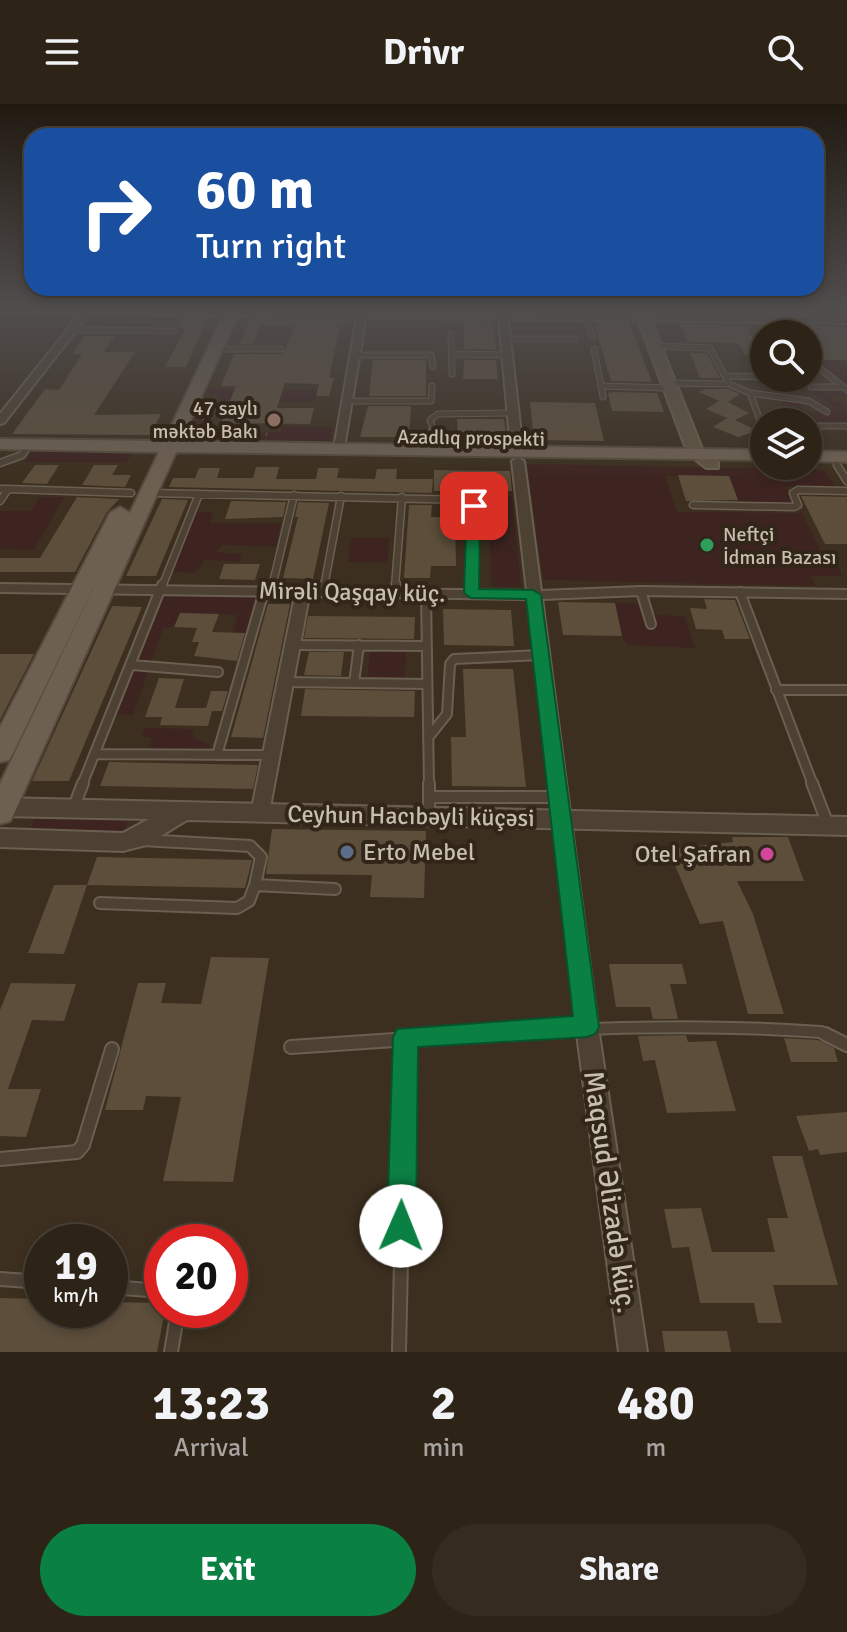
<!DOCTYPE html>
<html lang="en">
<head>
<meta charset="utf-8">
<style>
	:root { --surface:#2d2317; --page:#352b20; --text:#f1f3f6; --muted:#a7a4a1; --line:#484036; --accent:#0b8043 }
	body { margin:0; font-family:Signika,sans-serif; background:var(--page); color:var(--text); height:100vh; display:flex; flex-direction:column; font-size:30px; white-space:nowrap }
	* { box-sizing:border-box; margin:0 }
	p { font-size:26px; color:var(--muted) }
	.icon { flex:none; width:44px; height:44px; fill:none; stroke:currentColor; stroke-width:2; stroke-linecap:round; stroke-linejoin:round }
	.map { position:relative; height:1248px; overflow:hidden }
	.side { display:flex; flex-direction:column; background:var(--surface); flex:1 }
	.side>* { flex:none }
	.top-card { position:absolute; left:24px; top:24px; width:800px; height:168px; border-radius:24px; box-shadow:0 4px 12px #0003,0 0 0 2px var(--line); background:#1a4fa0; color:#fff; overflow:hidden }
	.tools { position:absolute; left:750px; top:216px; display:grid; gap:16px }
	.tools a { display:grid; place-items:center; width:72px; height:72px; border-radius:50%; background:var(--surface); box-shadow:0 4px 12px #0003,0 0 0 2px var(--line); font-size:40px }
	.speed { position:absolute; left:24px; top:1120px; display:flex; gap:16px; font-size:40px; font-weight:700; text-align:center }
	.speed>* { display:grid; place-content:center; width:104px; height:104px; border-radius:50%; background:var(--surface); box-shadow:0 4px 12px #0003,0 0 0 2px var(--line); line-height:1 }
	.speed small { font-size:20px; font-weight:400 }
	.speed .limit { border:12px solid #d22; background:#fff; color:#111 }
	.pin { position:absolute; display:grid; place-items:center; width:68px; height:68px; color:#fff; margin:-34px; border-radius:16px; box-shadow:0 4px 12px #0006 }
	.me { position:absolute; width:88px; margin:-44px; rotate:1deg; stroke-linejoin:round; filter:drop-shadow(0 0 6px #0008) }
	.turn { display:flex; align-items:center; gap:28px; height:168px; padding:0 40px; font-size:36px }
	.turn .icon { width:104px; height:104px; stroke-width:2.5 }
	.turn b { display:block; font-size:56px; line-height:68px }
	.eta { display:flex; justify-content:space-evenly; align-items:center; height:136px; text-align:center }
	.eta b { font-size:48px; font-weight:800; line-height:56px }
	.primary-button { display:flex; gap:16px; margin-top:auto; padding:16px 40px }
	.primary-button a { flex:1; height:92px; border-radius:48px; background:var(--accent); color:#fff; font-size:32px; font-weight:800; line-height:92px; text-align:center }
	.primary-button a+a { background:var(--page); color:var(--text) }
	header { display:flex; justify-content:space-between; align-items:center; height:104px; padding:0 40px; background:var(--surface); font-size:36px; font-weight:800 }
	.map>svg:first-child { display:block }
	.green { fill:#3d2421 }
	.building { fill:#5c4e3b }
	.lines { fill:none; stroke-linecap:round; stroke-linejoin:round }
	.service-far4-casing { stroke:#6a5f51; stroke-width:7 }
	.service-far3-casing { stroke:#6a5f51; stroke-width:9 }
	.service-far2-casing { stroke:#6a5f51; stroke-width:12 }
	.service-far1-casing { stroke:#6a5f51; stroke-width:14 }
	.service-casing { stroke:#6a5f51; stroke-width:16 }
	.minor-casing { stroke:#6a5f51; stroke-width:4 }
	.tertiary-casing { stroke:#6a5f51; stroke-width:4 }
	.secondary-casing { stroke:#6a5f51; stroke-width:4 }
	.primary-casing { stroke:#554b3d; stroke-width:4 }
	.path { stroke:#583f3c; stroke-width:2; stroke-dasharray:4 4; stroke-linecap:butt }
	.service-far4 { stroke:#4c4133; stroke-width:5 }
	.service-far3 { stroke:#4c4133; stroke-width:6 }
	.service-far2 { stroke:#4c4133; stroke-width:8 }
	.service-far1 { stroke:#4c4133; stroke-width:10 }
	.service { stroke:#4c4133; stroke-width:12 }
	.minor { fill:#4c4133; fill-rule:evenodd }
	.tertiary { fill:#4c4133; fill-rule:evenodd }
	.secondary { fill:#605441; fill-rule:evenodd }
	.primary { fill:#6d6051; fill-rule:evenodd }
	.route { fill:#0b8043; stroke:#07532c; stroke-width:2 }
	.education-dot { fill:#8d6e63; stroke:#312619; stroke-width:3 }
	.leisure-dot { fill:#2e9e5b; stroke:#312619; stroke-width:3 }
	.service-dot { fill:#5c6f8a; stroke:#312619; stroke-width:3 }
	.hotel-dot { fill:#d1479c; stroke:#312619; stroke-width:3 }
	.labels { text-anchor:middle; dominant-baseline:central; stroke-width:8; stroke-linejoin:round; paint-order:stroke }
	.far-poi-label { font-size:20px; fill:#c8beae; stroke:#312619; text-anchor:end }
	.far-street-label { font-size:20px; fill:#c8beae; stroke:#312619 }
	.street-label { font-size:24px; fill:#c8beae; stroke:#312619 }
	.poi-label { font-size:24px; fill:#c8beae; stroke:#312619; text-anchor:start }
	.near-street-label { font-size:28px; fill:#c8beae; stroke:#312619 }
</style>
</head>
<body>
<header><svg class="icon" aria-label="menu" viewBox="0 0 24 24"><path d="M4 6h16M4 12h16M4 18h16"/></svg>Drivr<svg class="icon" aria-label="search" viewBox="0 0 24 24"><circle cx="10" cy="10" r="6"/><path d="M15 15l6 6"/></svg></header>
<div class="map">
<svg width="847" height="1248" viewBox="0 0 847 1248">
	<rect width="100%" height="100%" fill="#3c2f1f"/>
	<path class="green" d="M819,256H841L847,263V290L829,291L833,297H841L847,307V320L777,318L784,295L803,298V305L813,309L834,304L812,286L777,284L776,280L831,281L834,276Z
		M205,285L318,286L315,298L220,297L218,290H204Z
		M198,297L212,298L202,322L247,323L246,328H280L282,322L333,323L330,337L181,336Z
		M32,347L131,350L126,359L25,358Z
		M527,360L825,366L835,383L786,382L791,399L739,398L728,372H665L677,408L802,409L820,446L832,447L842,472H811L815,482L543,476Z
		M489,392H512L521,483L491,482Z
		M40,393H64L34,446L0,445V407H30Z
		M195,408H213L210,419H281L276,443L222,441L216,448L242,450L241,458L205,456L195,469L172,468Z
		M351,434H390L387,459L348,458Z
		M163,491L261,493L250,529H233L237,511L181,509L174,523L163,524L133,611L116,610Z
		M615,499H638L642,509L685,513L695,544L628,541L622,532Z
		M370,548H406L405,575H367Z
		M144,624L192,625L194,634L210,641L209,647H147L152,634L142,632Z
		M36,712L129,713L123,730L30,727Z"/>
	<path class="building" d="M180,214H208L186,263H165L185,225L176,222Z
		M250,215L346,216L345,222H340L329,274H334L329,292H316L319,280L285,279L277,304H314L310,320L221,319L236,282H221L234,250H283L294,222L261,221L254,240H240Z
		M463,217L494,219L496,245H464Z
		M594,219H629L652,278L611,277Z
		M679,220L746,222L763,252L745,251L738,239L688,238Z
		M798,222H843L847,226V256H808V230Z
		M85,232H115L104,248H135L94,311L161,310L150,331L12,330L45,285L59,286L82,250H72Z
		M690,249H707L720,274H700Z
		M373,256H426V292H369Z
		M496,256L498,275H463L464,256Z
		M705,285H728L740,290L728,298L749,309L735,316L758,327L738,333L713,323L727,314L706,305L719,297L699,288Z
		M614,288L657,289L664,308L612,307L608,289Z
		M530,298L595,299L604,337L534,336Z
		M368,302H411L409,333H360Z
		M457,315H504L507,335H458Z
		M35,361H59L47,380L22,379Z
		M94,361H118L112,371H131L125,383L82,381Z
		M256,363H279L276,375H316L318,364H339L337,374L375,375L377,365H397L396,375H433L432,389L169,383L173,374H195L199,364H220L217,374H253Z
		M434,366L510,367L512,387H434Z
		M678,371L729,372L738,396L686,397Z
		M801,392L847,393V440H825Z
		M77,393L119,395L107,408L75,468H0V454H40Z
		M162,395L188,396L156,472H126Z
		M231,397L286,398L283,413L225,415Z
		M298,398L329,399L313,475L283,474L298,413H295Z
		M409,401H432L431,413H455L456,462H431L430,474H404Z
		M224,460H260L255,476L219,475Z
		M704,495L735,496L750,535H725L722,526L696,525L690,504L707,505Z
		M558,498L615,499L622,532L563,531Z
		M268,500H290L263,634L231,633Z
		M112,502L142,503L69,677H32Z
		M443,505L511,506L514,542L444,541Z
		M180,509L219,510L212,528L245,529L237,557L194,552L199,538H192L197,524L174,523Z
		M308,512L415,513L414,535L304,534Z
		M309,548H344L341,572L304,571Z
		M0,550H34L0,616Z
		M463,565H513L526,683L452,682L451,633H466Z
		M159,574L184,575L175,604H206L211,587H228L222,607H212L208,622L160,621L162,613H145Z
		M305,585L415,587L414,613L301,612Z
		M109,658L258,661L253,685L100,682Z
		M272,725L426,727L424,794L370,793L372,771L266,770Z
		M732,733H788L804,777H737L753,810L784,910H748L723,817L700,820L668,745L733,738Z
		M97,753L252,756L245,784L87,781Z
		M54,781H87L64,850L28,849Z
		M211,853L269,854L233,1078L163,1077L181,993L146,992L143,1006H105L138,879H166L161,899L201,900Z
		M609,860H682L687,880H670L678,915H653L650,903H616Z
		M11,879L76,880L64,917L32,916L8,985H41L26,1033L0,1032V906Z
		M686,931L688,938L716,937L736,1007L667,1009L655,956L643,957L638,932Z
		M784,934L818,936L834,944L838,958H791Z
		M847,1008V1048L820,1051L818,1045L809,1047L796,1012Z
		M772,1052H802L838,1181H773L782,1219H758L754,1199H700L689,1143L672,1144L664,1105L701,1104L712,1148H775L767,1114H788Z
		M0,1194L42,1195V1206H110V1198L162,1199V1206H165L157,1248H0Z
		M662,1227H727L731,1248H665Z"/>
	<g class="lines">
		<defs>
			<path id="service-far4" d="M696,202L703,215
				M786,202L795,216
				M586,213L592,232
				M72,226L174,227
				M451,230L452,270
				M506,235H575
				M654,242L710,244L729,280L750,289L764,327
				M215,245H281
				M594,245L603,293
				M452,250L507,251
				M355,251H431L433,263
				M754,259L764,260
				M813,259L847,286
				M725,272L764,273
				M669,279L729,280
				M601,282L671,284
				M811,283H839
				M750,289L809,297L827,308
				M347,297H431L432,282
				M808,322H847
				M434,327L430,316L438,310L513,309"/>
			<path id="service-far3" d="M433,325L435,330
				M0,359L22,351L29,340
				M837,361L847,377
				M0,385H8L0,397
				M8,385L131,389
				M150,389L470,396L474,402L471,483
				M693,401L794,403L798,401L793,389L798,386L847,387
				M162,483L199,390
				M272,483L294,391
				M324,483L341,392
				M395,483L402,393"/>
			<path id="service-far2" d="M271,487L272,481
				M641,487L651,520
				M323,488L324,481
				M740,488L813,681
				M395,489L396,481
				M426,489L429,681
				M471,489V481
				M293,541L426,542
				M132,561L218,568
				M286,578L426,580
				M354,579L359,541
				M776,586H847
				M428,634L447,610L450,560L454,555L540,551
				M95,650L271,651
				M217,651L264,487
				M82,681L162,481"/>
			<path id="service-far1" d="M429,679V712
				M812,679L828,721
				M429,693H557
				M73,705L83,679
				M142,736L250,742L261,753L255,781L335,785
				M100,799L237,804L249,797L255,781
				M453,932C576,924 698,919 821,928L829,932"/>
			<path id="service" d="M825,930L847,941
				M291,943L483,930
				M0,1055L77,1048L83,1041L112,945
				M0,1175L42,1178
				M110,1183L162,1187
				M171,1248L178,1206
				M399,1248L406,933"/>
			<path id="minor" d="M86,202H94L92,205L358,208L360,202H366L367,208L499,210L498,202H506L507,210L847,213V219L508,215L523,347L517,350L511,347L499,215L366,213L344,344L339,347L334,344L357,213L89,210L4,319L0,320V310L80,210H0V204L84,205Z
				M518,354L524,357L541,487L641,483L847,486V494L641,491L542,495L598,923L647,1248H619L576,923L528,495L309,492L269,709L266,714H254L251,709L295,492L0,488V480L527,487L512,357Z"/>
			<path id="tertiary" d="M0,694L847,713V731L187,716L146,741L123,747L0,743V725L123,729L149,715L0,712Z"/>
			<path id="secondary" d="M633,202H645L703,347L718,356V364H706L688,350Z"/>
			<path id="primary" d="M228,202H242L181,337L764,346V356L176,348L14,710L10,717L0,720V680L102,466L13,649L9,656L0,658V623L110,409L120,403L130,409L159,348L0,345V335L164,337Z
				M808,347L847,348V358L808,357Z"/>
		</defs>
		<use href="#service-far4" class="service-far4-casing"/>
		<use href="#service-far3" class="service-far3-casing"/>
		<use href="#service-far2" class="service-far2-casing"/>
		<use href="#service-far1" class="service-far1-casing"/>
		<use href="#service" class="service-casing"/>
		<use href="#minor" class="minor-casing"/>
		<use href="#tertiary" class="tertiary-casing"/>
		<use href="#secondary" class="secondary-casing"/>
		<use href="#primary" class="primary-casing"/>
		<path class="path" d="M266,332L269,320"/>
		<use href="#service-far4" class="service-far4"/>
		<use href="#service-far3" class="service-far3"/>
		<use href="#service-far2" class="service-far2"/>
		<use href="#service-far1" class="service-far1"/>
		<use href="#service" class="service"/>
		<use href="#minor" class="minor"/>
		<use href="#tertiary" class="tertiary"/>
		<use href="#secondary" class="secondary"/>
		<use href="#primary" class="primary"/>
	</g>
	<linearGradient id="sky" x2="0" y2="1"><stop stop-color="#211a11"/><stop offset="0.54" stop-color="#504d4d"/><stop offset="1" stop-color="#504d4d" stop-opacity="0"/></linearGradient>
	<rect width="847" height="377" fill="url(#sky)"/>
	<path class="route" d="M474,398L480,402L479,485L533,486L541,491L599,923L595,930L587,933L418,943L416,1122L411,1132L401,1136L391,1132L387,1122L393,933L397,925L573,912L526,495L471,494L464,489L467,402Z"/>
	<circle class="education-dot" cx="274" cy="316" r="8"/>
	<circle class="leisure-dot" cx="707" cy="441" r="8"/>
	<circle class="service-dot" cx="347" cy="748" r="8"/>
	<circle class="hotel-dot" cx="767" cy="750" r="8"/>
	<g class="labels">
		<g class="far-poi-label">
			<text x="258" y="304">47 saylı<tspan x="258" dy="23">məktəb Bakı</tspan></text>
			<text x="723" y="430" text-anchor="start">Neftçi<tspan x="723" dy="23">İdman Bazası</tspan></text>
		</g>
		<g class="far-street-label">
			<text transform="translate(471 334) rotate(1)">Azadlıq prospekti</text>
		</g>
		<g class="street-label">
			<text transform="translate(352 488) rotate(1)">Mirəli Qaşqay küç.</text>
			<text transform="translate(411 712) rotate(1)">Ceyhun Hacıbəyli küçəsi</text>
		</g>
		<g class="poi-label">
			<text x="363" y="748">Erto Mebel</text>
			<text x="751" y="750" text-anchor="end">Otel Şafran</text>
		</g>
		<g class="near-street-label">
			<text transform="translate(610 1088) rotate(82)">Maqsud Əlizadə küç.</text>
		</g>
	</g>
</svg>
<div class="tools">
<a><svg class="icon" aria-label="search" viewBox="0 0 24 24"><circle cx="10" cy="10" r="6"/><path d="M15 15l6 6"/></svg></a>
<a><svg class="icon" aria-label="layers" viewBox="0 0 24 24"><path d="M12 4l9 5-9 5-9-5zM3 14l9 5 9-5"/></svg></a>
</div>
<div class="speed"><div>19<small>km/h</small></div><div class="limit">20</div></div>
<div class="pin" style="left:474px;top:402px;background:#d93025"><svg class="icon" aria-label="arrive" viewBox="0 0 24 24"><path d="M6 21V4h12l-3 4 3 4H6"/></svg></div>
<svg class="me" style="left:401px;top:1122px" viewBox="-20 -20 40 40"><circle r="19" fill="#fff"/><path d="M0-13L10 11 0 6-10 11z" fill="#0b8043"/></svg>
<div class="top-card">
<div class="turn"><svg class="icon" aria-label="right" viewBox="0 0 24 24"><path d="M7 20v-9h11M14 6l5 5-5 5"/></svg><div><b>60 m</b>Turn right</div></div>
</div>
</div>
<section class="side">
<div class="eta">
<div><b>13:23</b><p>Arrival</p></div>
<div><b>2</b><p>min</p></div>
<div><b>480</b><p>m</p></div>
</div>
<div class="primary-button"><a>Exit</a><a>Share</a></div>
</section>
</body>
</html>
